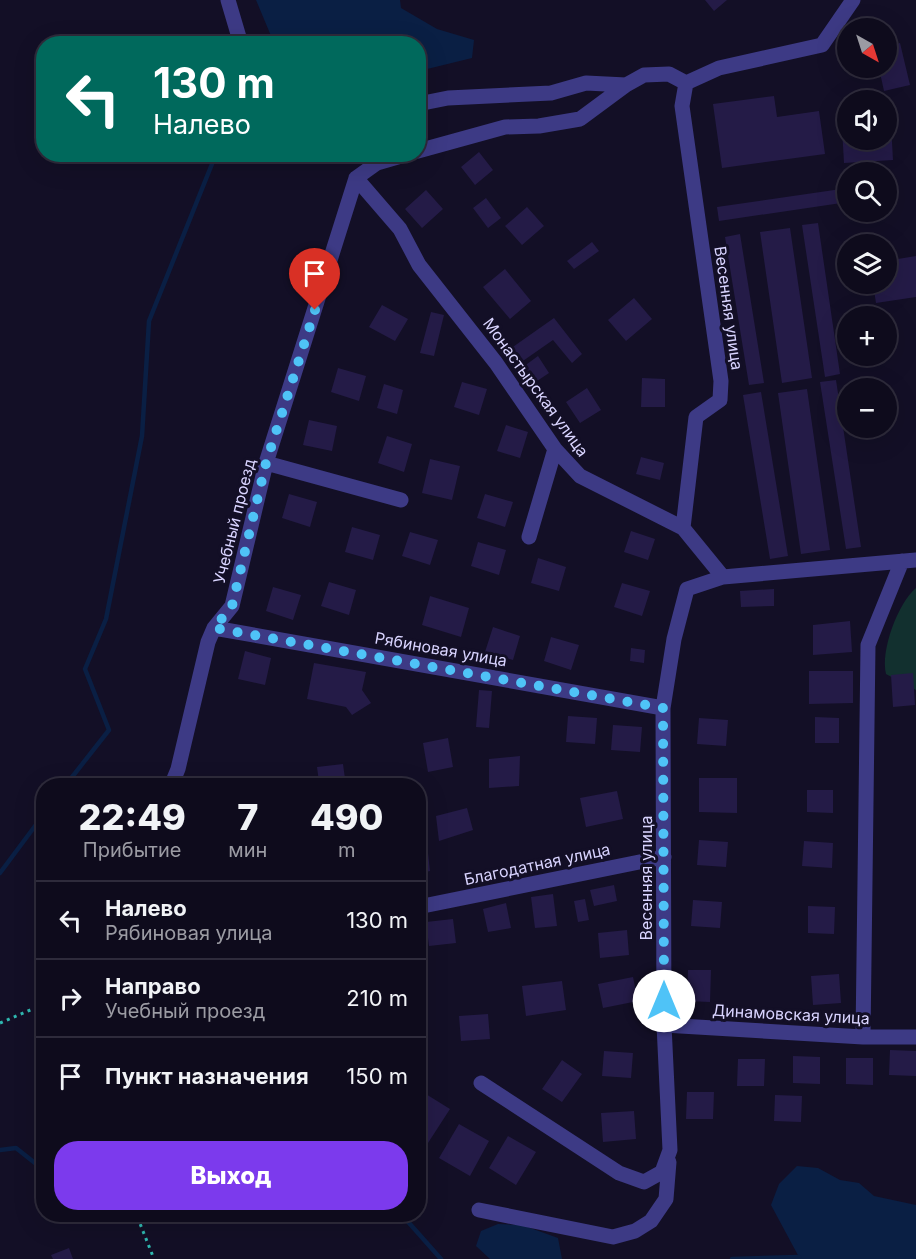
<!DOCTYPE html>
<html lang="ru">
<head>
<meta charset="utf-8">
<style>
	:root { --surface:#0e0b1c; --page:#1c1929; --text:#f1f3f6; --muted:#9b9ba3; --line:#2e2b3b; --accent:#7c3aed }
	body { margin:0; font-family:Inter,sans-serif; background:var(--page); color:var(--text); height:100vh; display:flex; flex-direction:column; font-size:22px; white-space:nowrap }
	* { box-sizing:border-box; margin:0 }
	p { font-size:20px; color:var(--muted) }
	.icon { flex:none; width:33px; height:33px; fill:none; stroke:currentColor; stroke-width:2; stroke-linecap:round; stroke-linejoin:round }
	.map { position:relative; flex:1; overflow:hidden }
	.details { position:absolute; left:36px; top:778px; width:390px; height:444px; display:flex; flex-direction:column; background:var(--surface); border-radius:24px; box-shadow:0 6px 24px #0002,0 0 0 2px var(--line) }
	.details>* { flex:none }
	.top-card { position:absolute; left:36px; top:36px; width:390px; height:126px; border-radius:24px; box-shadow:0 6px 24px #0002,0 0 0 2px var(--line); background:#00695c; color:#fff; overflow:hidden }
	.needle { width:39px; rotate:141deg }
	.buttons { position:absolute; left:837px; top:18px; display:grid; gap:12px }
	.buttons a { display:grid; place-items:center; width:60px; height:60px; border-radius:50%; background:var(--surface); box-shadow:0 6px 24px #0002,0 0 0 2px var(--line); font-size:30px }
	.pin { position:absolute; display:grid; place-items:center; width:51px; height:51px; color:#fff; margin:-62px -26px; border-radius:50% 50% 50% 0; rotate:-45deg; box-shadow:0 0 6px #0007 }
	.pin .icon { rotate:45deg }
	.me { position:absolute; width:66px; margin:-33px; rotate:0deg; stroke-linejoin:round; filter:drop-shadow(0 0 4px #0008) }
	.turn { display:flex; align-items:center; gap:21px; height:126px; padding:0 18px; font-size:27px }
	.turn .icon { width:78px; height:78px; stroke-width:2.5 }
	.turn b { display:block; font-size:42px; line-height:51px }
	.eta { display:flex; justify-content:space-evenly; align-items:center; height:102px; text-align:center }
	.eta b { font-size:36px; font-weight:800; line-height:42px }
	.cta { display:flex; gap:12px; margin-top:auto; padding:12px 18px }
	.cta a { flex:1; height:69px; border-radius:24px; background:var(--accent); color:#fff; font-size:24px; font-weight:800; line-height:69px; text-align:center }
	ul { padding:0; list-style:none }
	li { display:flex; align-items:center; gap:18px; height:78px; padding:0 18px; border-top:2px solid var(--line) }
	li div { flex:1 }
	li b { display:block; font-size:22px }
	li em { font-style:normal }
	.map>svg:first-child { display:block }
	.green { fill:#12302f }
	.water { fill:#0a1f44 }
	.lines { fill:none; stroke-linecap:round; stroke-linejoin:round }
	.stream { stroke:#0a1f44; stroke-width:4.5 }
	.building { fill:#241b47 }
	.path { stroke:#2fb8b0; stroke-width:3; stroke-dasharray:3 4.5; stroke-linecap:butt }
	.minor { stroke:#3d3a85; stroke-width:15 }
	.route { stroke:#4fc3f7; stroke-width:10; stroke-dasharray:0 18 }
	.labels { text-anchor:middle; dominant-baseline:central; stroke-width:6; stroke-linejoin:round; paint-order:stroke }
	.street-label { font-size:16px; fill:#d9d4ff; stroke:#130f26 }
</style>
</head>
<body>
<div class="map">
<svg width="916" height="1259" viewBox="0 0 916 1259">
	<rect width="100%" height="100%" fill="#130f26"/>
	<path class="green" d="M916,588V690L886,674C880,651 898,603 916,588Z"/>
	<path class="water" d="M256,0H400L401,8L437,29L474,40L472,58L419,71L418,44L274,43Z
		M797,1166L818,1168L840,1180L859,1183L874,1196L916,1205V1259H800L771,1205L779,1184Z
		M498,1224L522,1225L558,1238L562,1259H490L476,1246L481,1231Z"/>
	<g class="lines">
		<path class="stream" d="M65,786L109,730L85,669L106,619L142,436L149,321L216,154
			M0,873L44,814
			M0,1150L16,1148L40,1167H44
			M402,1215L441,1259
			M732,1259L799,1257"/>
	</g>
	<path class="building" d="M705,0H727L714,11Z
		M900,43L910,85L884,91L879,68H886V47Z
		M774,96L777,117L819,111L825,154L722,168L713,104Z
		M886,125H891L893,160L844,163L842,128L848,127V140H886Z
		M479,152L493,170L475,185L461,167Z
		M848,188V202L719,221L717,207Z
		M426,190L443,209L422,228L405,209Z
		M486,198L501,218L488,228L473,208Z
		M527,207L544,226L522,245L505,226Z
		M818,223L840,374L825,377L802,225Z
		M790,228L812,378L782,383L760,232Z
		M740,234L764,383L749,385L725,237Z
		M592,242L599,251L574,269L567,261Z
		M916,256V297L876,303L873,284H886V261Z
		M505,269L531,301L510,319L483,287Z
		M634,298L652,319L626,341L608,320Z
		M382,305L408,319L395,341L369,327Z
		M431,312L444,315L434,356L420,353Z
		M554,318L582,354L572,363L553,340L520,363L510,349Z
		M538,356L549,373L534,383L523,367Z
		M338,368L366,376L359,401L331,392Z
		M642,378L665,379V407H641Z
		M836,380L861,547L846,549L820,382Z
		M462,382L487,389L479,415L454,407Z
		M384,384L403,390L397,414L377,408Z
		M587,388L601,410L580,423L566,402Z
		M807,389L830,550L801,554L778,393Z
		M761,392L788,556L770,559L743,395Z
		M309,420L337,426L332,451L303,445Z
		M506,425L528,432L520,458L497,451Z
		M387,436L412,444L404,472L378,463Z
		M641,457L664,463L660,480L636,474Z
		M430,459L460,466L452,500L422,493Z
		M289,494L317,502L310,527L282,518Z
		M485,494L513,502L505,527L477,518Z
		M352,527L380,535L373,560L345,552Z
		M631,531L655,539L648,560L624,552Z
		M410,532L438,540L430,565L402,556Z
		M478,542L506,550L499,575L471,566Z
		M538,558L566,567L559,591L531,583Z
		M329,582L356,590L349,615L321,606Z
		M622,583L650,591L642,616L614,607Z
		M273,587L301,595L293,620L266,611Z
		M774,589V606L741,607L740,591Z
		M430,596L469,608L461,637L422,625Z
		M850,621L852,652L813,655V625Z
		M493,627L520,636L513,660L485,652Z
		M551,637L579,645L571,670L544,661Z
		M631,648L645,650L644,663L630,661Z
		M245,651L271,658L265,685L238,679Z
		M314,663L366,672L362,690L371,703L352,715L346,707L307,699Z
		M809,671H853V703L809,704Z
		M913,673L915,705L893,707L891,675Z
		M479,690L492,691L489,728L476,727Z
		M568,716L597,718L595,744L566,742Z
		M815,717L839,718V743H815Z
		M699,718L728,720L726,746L697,744Z
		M613,725L642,727L640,752L611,750Z
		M448,738L453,767L428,772L423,743Z
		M520,756L519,786L489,788V759Z
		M343,764L346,786H328V781L319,782L317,767Z
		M699,778H737V813L699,812Z
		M807,790H833V813L807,812Z
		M617,791L623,819L586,827L580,798Z
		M467,808L473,830L439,841L436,816Z
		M699,840L728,842L726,867L697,865Z
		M804,841L833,843L832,868L802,866Z
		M427,844L430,871L418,874V846Z
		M614,885L617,901L594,906L590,890Z
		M553,894L557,926L535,928L531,897Z
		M585,899L589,920L578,922L574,901Z
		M693,900L722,902L720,928L691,926Z
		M506,903L511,928L488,932L483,909Z
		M808,906L835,907L834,934L808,933Z
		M453,919L456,943L429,946L426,922Z
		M627,930L629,955L600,958L598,933Z
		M688,970H711L710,1002L687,1001Z
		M839,974L841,1003L813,1005L811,976Z
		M633,977L638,1001L603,1008L598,984Z
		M562,981L566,1010L526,1016L522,986Z
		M488,1014L490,1039L461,1041L459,1016Z
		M890,1050L916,1051V1076L889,1075Z
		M604,1051L633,1053L631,1078L602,1076Z
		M793,1056L820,1057V1084L793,1083Z
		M846,1058H873V1085L846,1084Z
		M738,1059H765L764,1086H737Z
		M562,1060L582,1074L562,1102L542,1089Z
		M421,1091L450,1109L428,1143L418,1137V1095Z
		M687,1092H714L713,1119H686Z
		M775,1095L802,1096L801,1122L774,1121Z
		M634,1111L636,1139L603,1142L601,1113Z
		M459,1124L489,1141L470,1176L439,1158Z
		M508,1136L536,1152L516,1185L489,1168Z
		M69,1248L73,1259H53L51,1255Z"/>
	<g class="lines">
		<path class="path" d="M44,1004L36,1039V1053L44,1064
			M0,1023L42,1005
			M129,1215L139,1221L154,1259"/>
		<path class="minor" d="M228,0L241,44
			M418,104L448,98L551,93L586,83L626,85
			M418,151L505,127L539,126L580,119L626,85L644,75L669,74L686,83L719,68L822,45L853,0
			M356,178L400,229L419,265L496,363L555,449L580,476L683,528L723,577
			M266,463L401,500
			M683,528L696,417L720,400L721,381L682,106L686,83
			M529,537L555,449
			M214,628L663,708
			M171,786L178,769L208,642L214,628L232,606L266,463L356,178L377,163L408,154
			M418,907L664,857
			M664,1025L863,1037H916
			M863,1037L868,645L902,561
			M481,1083L619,1173L644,1182L662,1172L670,1150L664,1025L663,708L674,639L687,589L723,577L916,560
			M479,1210L613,1237L635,1231L651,1221L666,1199L669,1162"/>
	</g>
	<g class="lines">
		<path class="route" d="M315,310L266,463L232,606L214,628L663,708L664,1001"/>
	</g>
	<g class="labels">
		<g class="street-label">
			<text transform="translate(729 308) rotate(82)">Весенняя улица</text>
			<text transform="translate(536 387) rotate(54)">Монастырская улица</text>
			<text transform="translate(234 521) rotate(-76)">Учебный проезд</text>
			<text transform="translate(441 649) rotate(10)">Рябиновая улица</text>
			<text transform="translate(537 864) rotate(-12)">Благодатная улица</text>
			<text transform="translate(646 878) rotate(-90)">Весенняя улица</text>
			<text transform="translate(791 1014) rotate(3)">Динамовская улица</text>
		</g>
	</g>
</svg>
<div class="buttons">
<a><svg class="needle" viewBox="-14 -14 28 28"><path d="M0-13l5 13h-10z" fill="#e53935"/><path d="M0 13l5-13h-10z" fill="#9b9ba3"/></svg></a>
<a><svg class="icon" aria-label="sound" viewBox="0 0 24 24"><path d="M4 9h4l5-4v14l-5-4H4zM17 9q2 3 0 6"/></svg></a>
<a><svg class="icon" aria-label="search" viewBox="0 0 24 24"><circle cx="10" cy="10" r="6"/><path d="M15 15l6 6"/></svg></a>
<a><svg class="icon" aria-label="layers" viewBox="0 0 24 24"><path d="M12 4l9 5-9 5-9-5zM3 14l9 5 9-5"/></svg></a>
<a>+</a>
<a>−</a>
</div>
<div class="pin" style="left:315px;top:310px;background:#d93025"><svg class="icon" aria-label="arrive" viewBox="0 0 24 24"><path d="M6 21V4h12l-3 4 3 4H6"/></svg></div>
<svg class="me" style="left:664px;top:1001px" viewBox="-20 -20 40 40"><circle r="19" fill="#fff"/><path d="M0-13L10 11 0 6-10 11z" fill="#4fc3f7"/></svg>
<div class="top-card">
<div class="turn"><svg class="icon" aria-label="left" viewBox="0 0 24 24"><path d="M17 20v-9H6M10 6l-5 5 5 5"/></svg><div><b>130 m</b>Налево</div></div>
</div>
<section class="details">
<div class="eta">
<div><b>22:49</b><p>Прибытие</p></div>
<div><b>7</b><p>мин</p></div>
<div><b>490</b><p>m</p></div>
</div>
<ul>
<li><svg class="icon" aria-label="left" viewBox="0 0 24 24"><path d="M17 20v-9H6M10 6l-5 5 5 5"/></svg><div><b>Налево</b><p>Рябиновая улица</p></div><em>130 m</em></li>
<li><svg class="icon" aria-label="right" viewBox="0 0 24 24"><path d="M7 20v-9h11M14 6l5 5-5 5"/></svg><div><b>Направо</b><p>Учебный проезд</p></div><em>210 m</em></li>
<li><svg class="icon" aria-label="arrive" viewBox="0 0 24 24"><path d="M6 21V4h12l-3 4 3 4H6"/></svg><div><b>Пункт назначения</b></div><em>150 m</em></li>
</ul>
<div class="cta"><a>Выход</a></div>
</section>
</div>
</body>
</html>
